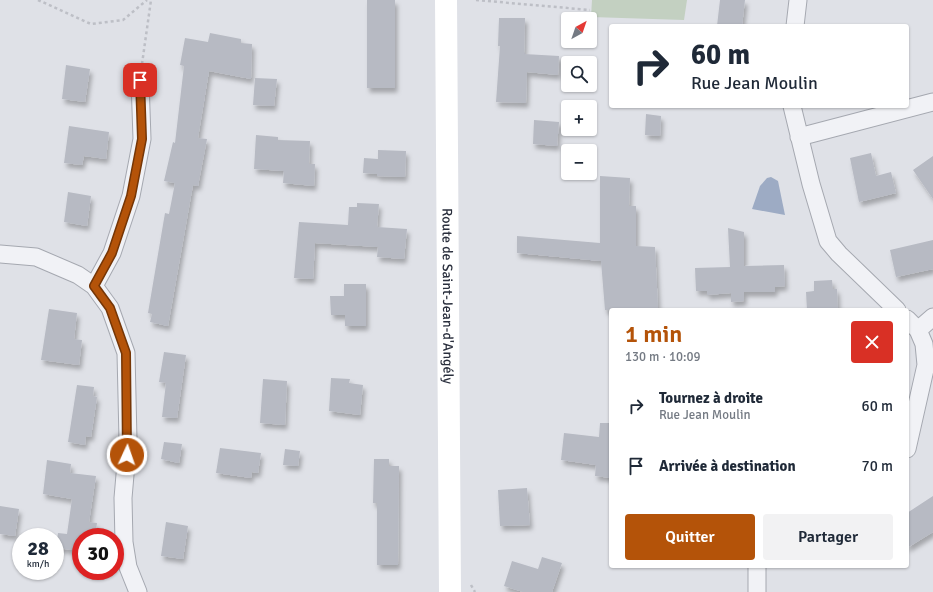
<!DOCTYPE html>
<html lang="fr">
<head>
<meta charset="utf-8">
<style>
	:root { --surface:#fff; --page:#f2f2f3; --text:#1f2937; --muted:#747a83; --accent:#b45309 }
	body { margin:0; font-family:Signika,sans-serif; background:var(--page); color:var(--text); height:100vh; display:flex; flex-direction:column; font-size:15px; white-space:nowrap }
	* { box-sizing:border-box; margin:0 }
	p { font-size:13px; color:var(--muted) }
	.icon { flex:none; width:22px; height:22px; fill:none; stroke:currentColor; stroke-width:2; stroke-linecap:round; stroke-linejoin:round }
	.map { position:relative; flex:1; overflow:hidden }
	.side { position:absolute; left:609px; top:308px; width:300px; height:260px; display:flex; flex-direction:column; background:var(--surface); border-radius:4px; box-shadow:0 1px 3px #0004 }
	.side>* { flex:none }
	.banner { position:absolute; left:609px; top:24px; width:300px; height:84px; border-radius:4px; box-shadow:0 1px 3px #0004; background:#fff; color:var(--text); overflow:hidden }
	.needle { width:26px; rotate:40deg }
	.buttons { position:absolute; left:561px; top:12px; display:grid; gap:8px }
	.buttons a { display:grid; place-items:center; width:36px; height:36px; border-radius:4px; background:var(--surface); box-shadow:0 1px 3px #0004; font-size:20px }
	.speed { position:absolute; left:12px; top:528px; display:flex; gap:8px; font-size:20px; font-weight:700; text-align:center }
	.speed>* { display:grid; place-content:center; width:52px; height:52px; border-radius:50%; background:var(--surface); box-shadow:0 1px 3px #0004; line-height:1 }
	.speed small { font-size:10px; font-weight:400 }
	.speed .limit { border:6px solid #d22; background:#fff; color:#111 }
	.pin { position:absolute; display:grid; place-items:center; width:34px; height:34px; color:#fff; margin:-17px; border-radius:8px; box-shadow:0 2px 6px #0006 }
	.me { position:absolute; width:44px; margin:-22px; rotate:3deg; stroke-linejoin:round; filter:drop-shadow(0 0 3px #0008) }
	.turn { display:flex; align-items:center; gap:14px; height:84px; padding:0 16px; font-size:18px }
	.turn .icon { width:52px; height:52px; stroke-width:2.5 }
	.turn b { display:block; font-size:28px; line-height:34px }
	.round { display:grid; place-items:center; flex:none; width:42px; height:42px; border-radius:4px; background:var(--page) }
	.overview { display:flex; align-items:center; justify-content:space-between; height:68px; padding:0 16px }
	h1 { font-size:24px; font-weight:600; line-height:30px; color:var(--accent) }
	.primary-button { display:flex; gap:8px; margin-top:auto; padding:8px 16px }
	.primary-button a { flex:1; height:46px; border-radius:4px; background:var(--accent); color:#fff; font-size:16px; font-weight:600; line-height:46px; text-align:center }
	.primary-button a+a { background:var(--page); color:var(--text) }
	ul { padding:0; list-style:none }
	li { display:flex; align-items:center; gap:12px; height:60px; padding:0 16px }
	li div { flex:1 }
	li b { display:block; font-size:15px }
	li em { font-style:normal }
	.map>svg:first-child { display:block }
	.green { fill:#c3d0c1 }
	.water { fill:#9dabc4 }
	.building { fill:#b7bac3; filter:url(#shadow) }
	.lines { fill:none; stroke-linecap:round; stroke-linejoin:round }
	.street-casing { stroke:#a5a8b0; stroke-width:19 }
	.path { stroke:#bdbfc6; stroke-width:2.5; stroke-dasharray:3 3; stroke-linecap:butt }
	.street { stroke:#f1f2f6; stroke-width:17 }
	.secondary { stroke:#fff; stroke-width:22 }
	.route-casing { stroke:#753606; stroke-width:10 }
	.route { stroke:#b45309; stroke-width:7 }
	.labels { text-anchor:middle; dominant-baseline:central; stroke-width:3.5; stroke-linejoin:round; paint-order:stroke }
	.street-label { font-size:14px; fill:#292e3c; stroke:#eef0f5 }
</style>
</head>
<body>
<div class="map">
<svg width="933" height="592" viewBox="0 0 933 592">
	<defs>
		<filter id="shadow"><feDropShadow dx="2.5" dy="4.5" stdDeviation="2" flood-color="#0004"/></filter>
	</defs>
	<rect width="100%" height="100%" fill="#dfe1e7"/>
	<path class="green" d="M592,0H687L684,20L591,17Z"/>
	<path class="water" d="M771,177L778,181L785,215L752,209L760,186L767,178Z"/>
	<path class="building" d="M367,0H395V88H367Z
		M720,0H745L742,26H717Z
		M499,18H525L524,54L559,56L558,75L527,72L526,103L496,102L500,46H498Z
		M210,33L241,39V43L252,44L251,79L209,71L198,138L207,139L198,186L193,185L168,326L150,322L152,314L148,313L165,213L169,214L175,183L164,181L173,142L175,143L184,66L180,65L185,38L208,42Z
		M66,65L90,69L85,102L62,99Z
		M255,78L277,79L274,106L253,105Z
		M646,114L661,116L660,136L645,135Z
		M534,120L559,122L557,146L533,144Z
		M69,126L109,132L106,159L84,156L82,165L64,163Z
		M256,135L278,137V140L310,141L309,164H315L314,186L283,183L284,171L254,169Z
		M378,150L406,151L405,177L377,176V174L363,173L364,158L378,159Z
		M871,153L876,176L891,172L896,193L859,202L850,158Z
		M933,156V199L913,170Z
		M600,176L630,178L629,206H636V246L655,247L658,308L605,310L601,261L517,253V236L600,243Z
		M68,192L91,196L87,226L64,222Z
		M357,203L379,204L377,227L407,229L404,259L377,257L378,247L315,243L313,279L294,278L299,222L348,225L349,207H357Z
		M728,228L744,232V266L784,265L785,286L775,287V292H744V301L731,302V293L707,295V291H696L695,268L730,267Z
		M933,240V269L896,277L890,250Z
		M832,280L833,289H837L838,310H807L806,292L814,291V281Z
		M344,284H366V326H345V315H331L330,296H344Z
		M49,309L77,313L74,339L82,340L79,365L41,360Z
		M164,352L186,355L177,418L162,417L166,383L159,382Z
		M331,378L350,379L349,383L363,385L360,415L329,411Z
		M263,379L287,381L285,425L260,423Z
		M77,385L94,387L93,396L97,397L91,437L86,436L85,445L68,442Z
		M600,423H611V478L595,476L596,465L561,460L564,433L599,437Z
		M164,442L182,444L179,463L161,459Z
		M220,448L261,453L258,473L252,472L251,478L216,473Z
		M285,449L300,451L298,466L283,465Z
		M374,459H389V466H399L398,565H377V503H373Z
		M47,460L71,464L70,473L96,476L89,522L97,523L95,537H81V551L56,548L58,533L67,534L72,499L43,494Z
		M527,488L530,525L500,526L498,490Z
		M933,496V532L907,548V513Z
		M0,506L19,509L15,536L0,534Z
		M166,522L188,526L183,559L161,556Z
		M542,557L562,563L552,592H523L504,586L512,561L538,569Z"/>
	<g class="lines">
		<defs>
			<path id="street" d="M795,26L798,0
				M792,106L811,184L828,241L839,254L897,310
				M799,137L933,102
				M0,254L36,257L78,275L94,286L110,308L126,353L128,440L123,498L124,542L128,567L138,592
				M94,286L112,253L131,196L142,139L140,80
				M907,319L918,330
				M907,449L926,365L924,344L918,330L933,317
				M757,566V592"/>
		</defs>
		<use href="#street" class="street-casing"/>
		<path class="path" d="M38,0L91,24L123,20L147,0
			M476,0L590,10
			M142,64L151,0
			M471,585L475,592"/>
		<use href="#street" class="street"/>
		<path class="secondary" id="s1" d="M446,0L450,592"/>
	</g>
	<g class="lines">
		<defs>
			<path id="route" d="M127,455L126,353L110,308L94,286L112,253L131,196L142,139L140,80"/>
		</defs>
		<use href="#route" class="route-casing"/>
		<use href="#route" class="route"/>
	</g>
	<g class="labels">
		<g class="street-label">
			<text stroke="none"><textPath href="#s1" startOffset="296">Route de Saint-Jean-d'Angély</textPath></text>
		</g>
	</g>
</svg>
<div class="buttons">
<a><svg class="needle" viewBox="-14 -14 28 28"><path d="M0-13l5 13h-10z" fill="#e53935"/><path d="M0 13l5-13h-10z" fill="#747a83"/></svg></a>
<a><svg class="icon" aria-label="search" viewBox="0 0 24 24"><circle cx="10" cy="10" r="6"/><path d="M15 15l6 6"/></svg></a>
<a>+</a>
<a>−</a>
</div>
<div class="speed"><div>28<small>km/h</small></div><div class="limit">30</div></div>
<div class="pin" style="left:140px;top:80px;background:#d93025"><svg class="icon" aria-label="arrive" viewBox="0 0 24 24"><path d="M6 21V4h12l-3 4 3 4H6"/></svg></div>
<svg class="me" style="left:127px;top:455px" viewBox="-20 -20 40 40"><circle r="17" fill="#b45309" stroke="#fff" stroke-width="3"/><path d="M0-11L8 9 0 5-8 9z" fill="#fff"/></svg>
<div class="banner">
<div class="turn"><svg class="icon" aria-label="right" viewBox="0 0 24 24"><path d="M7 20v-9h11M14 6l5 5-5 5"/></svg><div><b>60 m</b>Rue Jean Moulin</div></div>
</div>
<section class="side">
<div class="overview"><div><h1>1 min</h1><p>130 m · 10:09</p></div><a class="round" style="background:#d93025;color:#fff"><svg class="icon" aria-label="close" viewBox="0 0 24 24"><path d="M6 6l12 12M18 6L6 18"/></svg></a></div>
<ul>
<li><svg class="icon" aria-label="right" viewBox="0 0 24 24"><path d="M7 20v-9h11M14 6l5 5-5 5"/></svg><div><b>Tournez à droite</b><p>Rue Jean Moulin</p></div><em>60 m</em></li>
<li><svg class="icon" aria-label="arrive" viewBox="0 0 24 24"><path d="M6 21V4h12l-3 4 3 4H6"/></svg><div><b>Arrivée à destination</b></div><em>70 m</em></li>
</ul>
<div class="primary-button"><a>Quitter</a><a>Partager</a></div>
</section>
</div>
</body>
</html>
